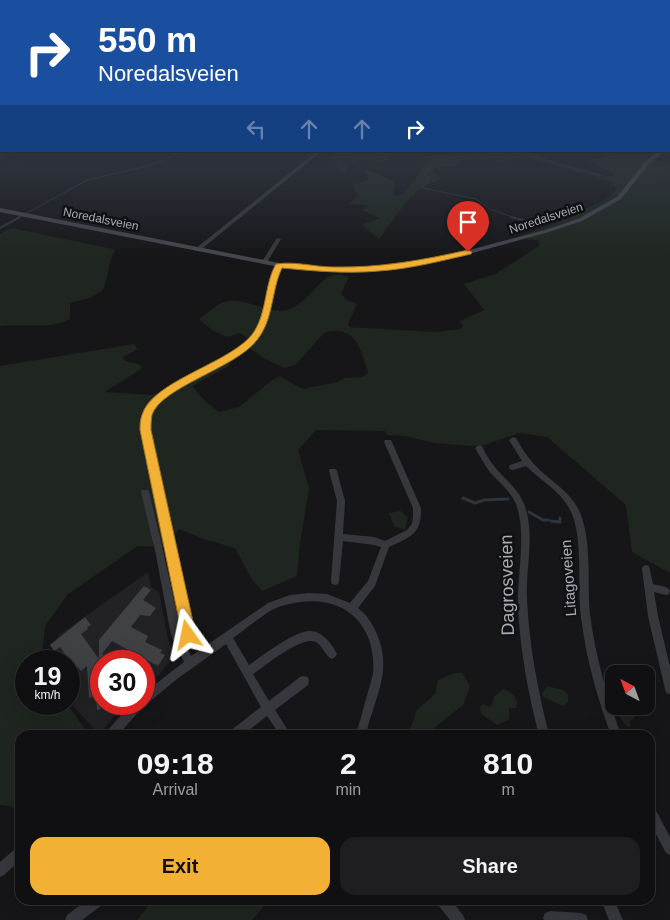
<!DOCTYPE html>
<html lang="en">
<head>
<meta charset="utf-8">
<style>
	:root { --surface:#101012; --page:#1e1e20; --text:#f1f3f6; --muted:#9c9d9f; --line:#303032; --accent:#f2b134 }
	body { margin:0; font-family:Helvetica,sans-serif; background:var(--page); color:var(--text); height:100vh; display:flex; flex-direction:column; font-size:19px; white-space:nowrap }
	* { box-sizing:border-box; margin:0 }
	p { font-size:16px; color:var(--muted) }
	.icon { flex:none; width:28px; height:28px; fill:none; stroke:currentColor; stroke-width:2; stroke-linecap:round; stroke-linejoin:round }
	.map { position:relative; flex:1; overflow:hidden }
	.details { position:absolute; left:15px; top:730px; width:640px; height:175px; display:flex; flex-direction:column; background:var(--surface); border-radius:15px; box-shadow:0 5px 20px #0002,0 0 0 1px var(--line) }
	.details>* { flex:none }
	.banner { position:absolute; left:0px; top:0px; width:670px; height:152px; box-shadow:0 5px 20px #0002,0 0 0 1px var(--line); background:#1a4fa0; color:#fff; overflow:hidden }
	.needle { width:32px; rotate:319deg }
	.controls { position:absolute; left:605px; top:665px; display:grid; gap:10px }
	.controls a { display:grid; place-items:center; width:50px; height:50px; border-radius:10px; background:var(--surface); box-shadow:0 5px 20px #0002,0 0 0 1px var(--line); font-size:25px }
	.speed { position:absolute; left:15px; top:650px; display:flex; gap:10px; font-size:25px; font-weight:700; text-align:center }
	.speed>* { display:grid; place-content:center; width:65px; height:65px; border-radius:50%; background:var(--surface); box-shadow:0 5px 20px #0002,0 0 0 1px var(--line); line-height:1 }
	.speed small { font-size:12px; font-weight:400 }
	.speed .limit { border:8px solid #d22; background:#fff; color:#111 }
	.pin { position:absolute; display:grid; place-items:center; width:42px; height:42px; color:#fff; margin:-51px -21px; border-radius:50% 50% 50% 0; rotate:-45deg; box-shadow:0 0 5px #0007 }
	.pin .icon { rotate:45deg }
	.me { position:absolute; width:55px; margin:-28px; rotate:348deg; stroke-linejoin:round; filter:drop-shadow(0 0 4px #0008) }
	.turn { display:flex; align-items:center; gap:18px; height:105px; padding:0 15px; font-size:22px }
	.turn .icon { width:65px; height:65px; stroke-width:2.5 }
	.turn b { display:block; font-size:35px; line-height:42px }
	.lanes { display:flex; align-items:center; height:48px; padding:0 15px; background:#0003; justify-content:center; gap:25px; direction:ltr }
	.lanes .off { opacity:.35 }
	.eta { display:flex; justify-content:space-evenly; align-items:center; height:85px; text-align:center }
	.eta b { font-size:30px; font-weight:800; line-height:35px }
	.action { display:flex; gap:10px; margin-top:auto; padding:10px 15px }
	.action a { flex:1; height:58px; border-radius:15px; background:var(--accent); color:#111; font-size:20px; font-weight:800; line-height:58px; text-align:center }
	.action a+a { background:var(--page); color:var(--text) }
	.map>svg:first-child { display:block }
	.built { fill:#222225 }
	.green { fill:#1e261f }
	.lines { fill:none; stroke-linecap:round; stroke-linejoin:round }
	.stream-far2 { stroke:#2c353c; stroke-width:1 }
	.stream-far1 { stroke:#2c353c; stroke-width:2 }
	.stream { stroke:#2c353c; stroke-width:3 }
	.building { fill:#404145 }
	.minor { fill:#37383d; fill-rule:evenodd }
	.secondary { fill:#45474d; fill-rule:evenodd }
	.route { fill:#f2b134; stroke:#9d7322 }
	.labels { text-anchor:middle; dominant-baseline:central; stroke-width:5; stroke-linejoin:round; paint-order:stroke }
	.far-street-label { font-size:12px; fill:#a8adb8; stroke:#111113 }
	.street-label { font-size:15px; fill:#a8adb8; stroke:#111113 }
	.near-street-label { font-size:18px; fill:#a8adb8; stroke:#111113 }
</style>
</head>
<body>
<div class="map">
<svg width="670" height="920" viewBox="0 0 670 920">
	<rect width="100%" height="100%" fill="#161618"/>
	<path class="built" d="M148,572L151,587L159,592L168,639L174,656L160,674L144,685V661H101V704H125L99,734L74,707L69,687V661H54V651L50,645L56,640L59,635Z"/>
	<path class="green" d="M335,151H395L385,162C369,161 359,152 346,169L347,173L337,171L338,163L331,158Z
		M477,151H542L540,155L564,166L608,176H613L615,174L588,161L607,157L598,151H605L612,156L630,158L646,157L670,164V573L632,552L626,505L547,437L520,433L484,445L472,446L434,443L404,436L387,435L385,431L316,430L298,450L309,488L300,543L297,576L262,591L251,578L235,548L204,539L179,529L164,547L138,546L68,594L45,626L42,656L44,661H26V704H67L89,735H20V815L11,806L0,805V366L134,344L138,349L123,357V359C129,364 137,361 142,367L141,369L105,392L152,395L161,392L227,360L230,363L229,366L192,386L206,402L219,412L239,407L271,381L279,376L303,389L337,382L344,378L362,377L368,373C361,350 356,325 325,332L295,365L284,368L263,358L246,345L245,344L249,339L240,333L227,337L212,330L199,319C208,313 218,302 229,301C247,298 272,316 290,309C313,300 324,264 349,277L341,294L347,300L357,304L348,324L350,327L435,332L460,329L463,326L460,321L484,310L464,284L495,274L539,246L538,240H529L520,236L568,219L593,205C601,204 612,196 616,189L610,181L528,158L510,159L499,163C486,157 469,157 455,163L456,166L454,167L434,168L433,172L442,178L417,190L414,195L410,197L379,239L361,225L380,218L362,210L369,206L368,205L349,204L358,196L353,185L368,180L367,175L364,172L367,170L394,181L395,185L393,194L399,196C408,192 419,172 426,163L424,156L472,157Z
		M11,228L113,249L115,251C107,262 109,277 103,290L90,298L70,303V319C50,330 22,323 0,326V234Z
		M401,511L408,517L405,530L394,526L389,513Z
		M454,673H462L470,686L463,705L425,735H405L412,725L416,711L435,694L438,680Z
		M547,686L563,690L568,695V702L564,706L543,697L542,693Z
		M503,689C511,691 520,699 516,708H509V720L497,725L481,714L480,707L483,704L489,707L492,705L494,697Z
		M617,706H628L635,713V717L630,721V726L628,727L621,719Z
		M153,900H269L252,920H137Z"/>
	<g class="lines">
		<path class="stream-far2" d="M503,151H478L477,155L434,159L425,175L430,178L422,188L476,199L490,209L515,218
			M512,151L600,175
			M18,218L87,180L148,166L183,151"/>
		<path class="stream-far1" d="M511,217L531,222
			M0,228L20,217"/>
		<path class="stream" d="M463,498L475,503L484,500L508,499
			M529,512L543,520H548
			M551,521L560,522V518"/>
	</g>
	<path class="building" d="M144,586L151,590L143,600L156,608L150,616L140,615L131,627L148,636L145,642L162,650L160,653L165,655L158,666L112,641L102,654L115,661H101V709L97,710L96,696L89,698L87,666L81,671L77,666L75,668L60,647L54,651L50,645L85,617L91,625L87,627L88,629L81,634L99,659V640Z"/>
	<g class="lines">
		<path class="minor" d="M317,151H322L199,251H195V249Z
			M277,238L281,239L266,264H262L261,263Z
			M277,264L282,265C278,272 275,279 273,286C268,305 268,325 255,340C231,369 163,380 151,415C149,419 149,425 149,430L193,635L189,643L186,645L191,656L268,603L290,595L309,593L327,594L350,603L368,581L381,547L374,545L343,541L339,581L338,584L335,585L332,584L331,581L337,501L329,471L330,469H336L337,471L345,501L343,534L374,537L385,541L407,530L412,524L413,517V508L384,442L385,440H391L421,508C422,534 410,537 389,547L375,586L358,608C366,614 372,623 376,632C394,672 374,697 366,735H356L373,674C377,628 348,596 301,602C292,603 282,605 274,609C262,615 245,630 233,638L249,665C262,656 295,630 311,631C323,632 332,644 337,654L335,657L332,659C325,656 323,646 316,642C302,635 265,666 253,674L269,701L300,677L304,676L308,677L309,681L308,685L275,710L291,735H280L267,716L243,735H229L230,731L261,707L226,644L177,679L148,703L144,704H143L142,708L118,735H106L107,731L131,704H144V693L184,662L177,648L176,647L171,635L156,555L141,492L142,490H148L149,492L164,555L182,637L183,635L141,430C142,425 142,419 144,415C156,381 214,368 241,347C267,327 262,291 277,264Z
			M513,437L516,438C521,447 526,455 533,463C549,481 572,491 581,515C592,545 587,582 590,614C595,655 607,696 621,735H611C597,697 586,658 581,617C577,587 584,533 569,508C559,490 540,480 526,466L513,470L510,469L509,467L510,465L522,461L509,440Z
			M479,445L482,446C485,453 489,460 494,466C504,479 518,488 524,504C536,535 525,568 527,599C529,645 538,690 549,735H539C528,693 520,650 518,606C517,574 527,533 516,504C510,490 498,482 489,471C484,464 480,456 475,448Z
			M646,565L649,566L653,584L666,587L670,590L669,594L666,595L654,592L658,616L670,667V694L666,693L665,689L648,616L642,569L643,566Z
			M650,805L654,807L670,837V855L666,853L650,823Z
			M20,846V860L4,875L0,877V862L16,848Z
			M87,900H103L102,905L82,920H65L67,915Z
			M437,900H451L463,915L465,920H450L438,905Z
			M601,900H614L623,920H609Z
			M550,911L581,913L586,915L588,920H544L543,918L545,913Z"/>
		<path class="secondary" d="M658,151H665L649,164L621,199L582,221L549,232L443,261L385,270L332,272L279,267L0,212V208L279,263L332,268L385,266L443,257L545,230L578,219L617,197L645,162Z"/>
	</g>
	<linearGradient id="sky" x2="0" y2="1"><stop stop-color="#0c0c0d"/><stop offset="0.51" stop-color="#363c48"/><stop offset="1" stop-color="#363c48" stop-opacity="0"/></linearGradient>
	<rect width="670" height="259" fill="url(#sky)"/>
	<path class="route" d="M468,250L472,252L471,254C440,261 410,269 379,271C346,274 314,271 282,268C271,291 274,319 257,340C236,368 161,387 152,415C151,420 151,426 151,430L196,635L193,640L188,642L183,640L140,430C140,426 140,420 142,415C152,382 223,365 249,338C268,318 263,286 276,264C295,261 315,267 334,267C380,268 423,260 468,250Z"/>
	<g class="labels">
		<g class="far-street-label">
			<text transform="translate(546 218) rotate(-18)">Noredalsveien</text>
			<text transform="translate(101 219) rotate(11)">Noredalsveien</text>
		</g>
		<g class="street-label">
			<text transform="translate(568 578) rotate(-94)">Litagoveien</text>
		</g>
		<g class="near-street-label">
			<text transform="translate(507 585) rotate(-91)">Dagrosveien</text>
		</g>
	</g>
</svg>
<div class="controls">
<a><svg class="needle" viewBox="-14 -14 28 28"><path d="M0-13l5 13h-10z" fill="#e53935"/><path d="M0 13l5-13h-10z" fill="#9c9d9f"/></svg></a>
</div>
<div class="speed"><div>19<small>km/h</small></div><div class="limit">30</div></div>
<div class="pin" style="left:468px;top:252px;background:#d93025"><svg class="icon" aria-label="arrive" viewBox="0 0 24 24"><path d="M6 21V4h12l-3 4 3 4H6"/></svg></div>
<svg class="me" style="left:188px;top:635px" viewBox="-20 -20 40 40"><path d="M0-17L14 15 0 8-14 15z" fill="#f2b134" stroke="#fff" stroke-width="4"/></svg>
<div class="banner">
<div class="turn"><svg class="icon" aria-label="right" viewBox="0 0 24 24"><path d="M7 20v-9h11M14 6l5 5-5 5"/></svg><div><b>550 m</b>Noredalsveien</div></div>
<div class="lanes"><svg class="icon off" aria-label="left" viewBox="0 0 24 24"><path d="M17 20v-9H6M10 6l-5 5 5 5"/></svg><svg class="icon off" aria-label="ahead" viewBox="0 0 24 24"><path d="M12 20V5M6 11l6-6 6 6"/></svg><svg class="icon off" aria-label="ahead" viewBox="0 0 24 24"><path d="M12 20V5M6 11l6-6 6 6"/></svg><svg class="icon" aria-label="right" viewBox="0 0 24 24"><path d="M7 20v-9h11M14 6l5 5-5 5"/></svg></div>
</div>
<section class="details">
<div class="eta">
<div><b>09:18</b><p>Arrival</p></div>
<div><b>2</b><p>min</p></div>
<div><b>810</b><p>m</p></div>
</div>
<div class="action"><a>Exit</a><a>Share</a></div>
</section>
</div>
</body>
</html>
